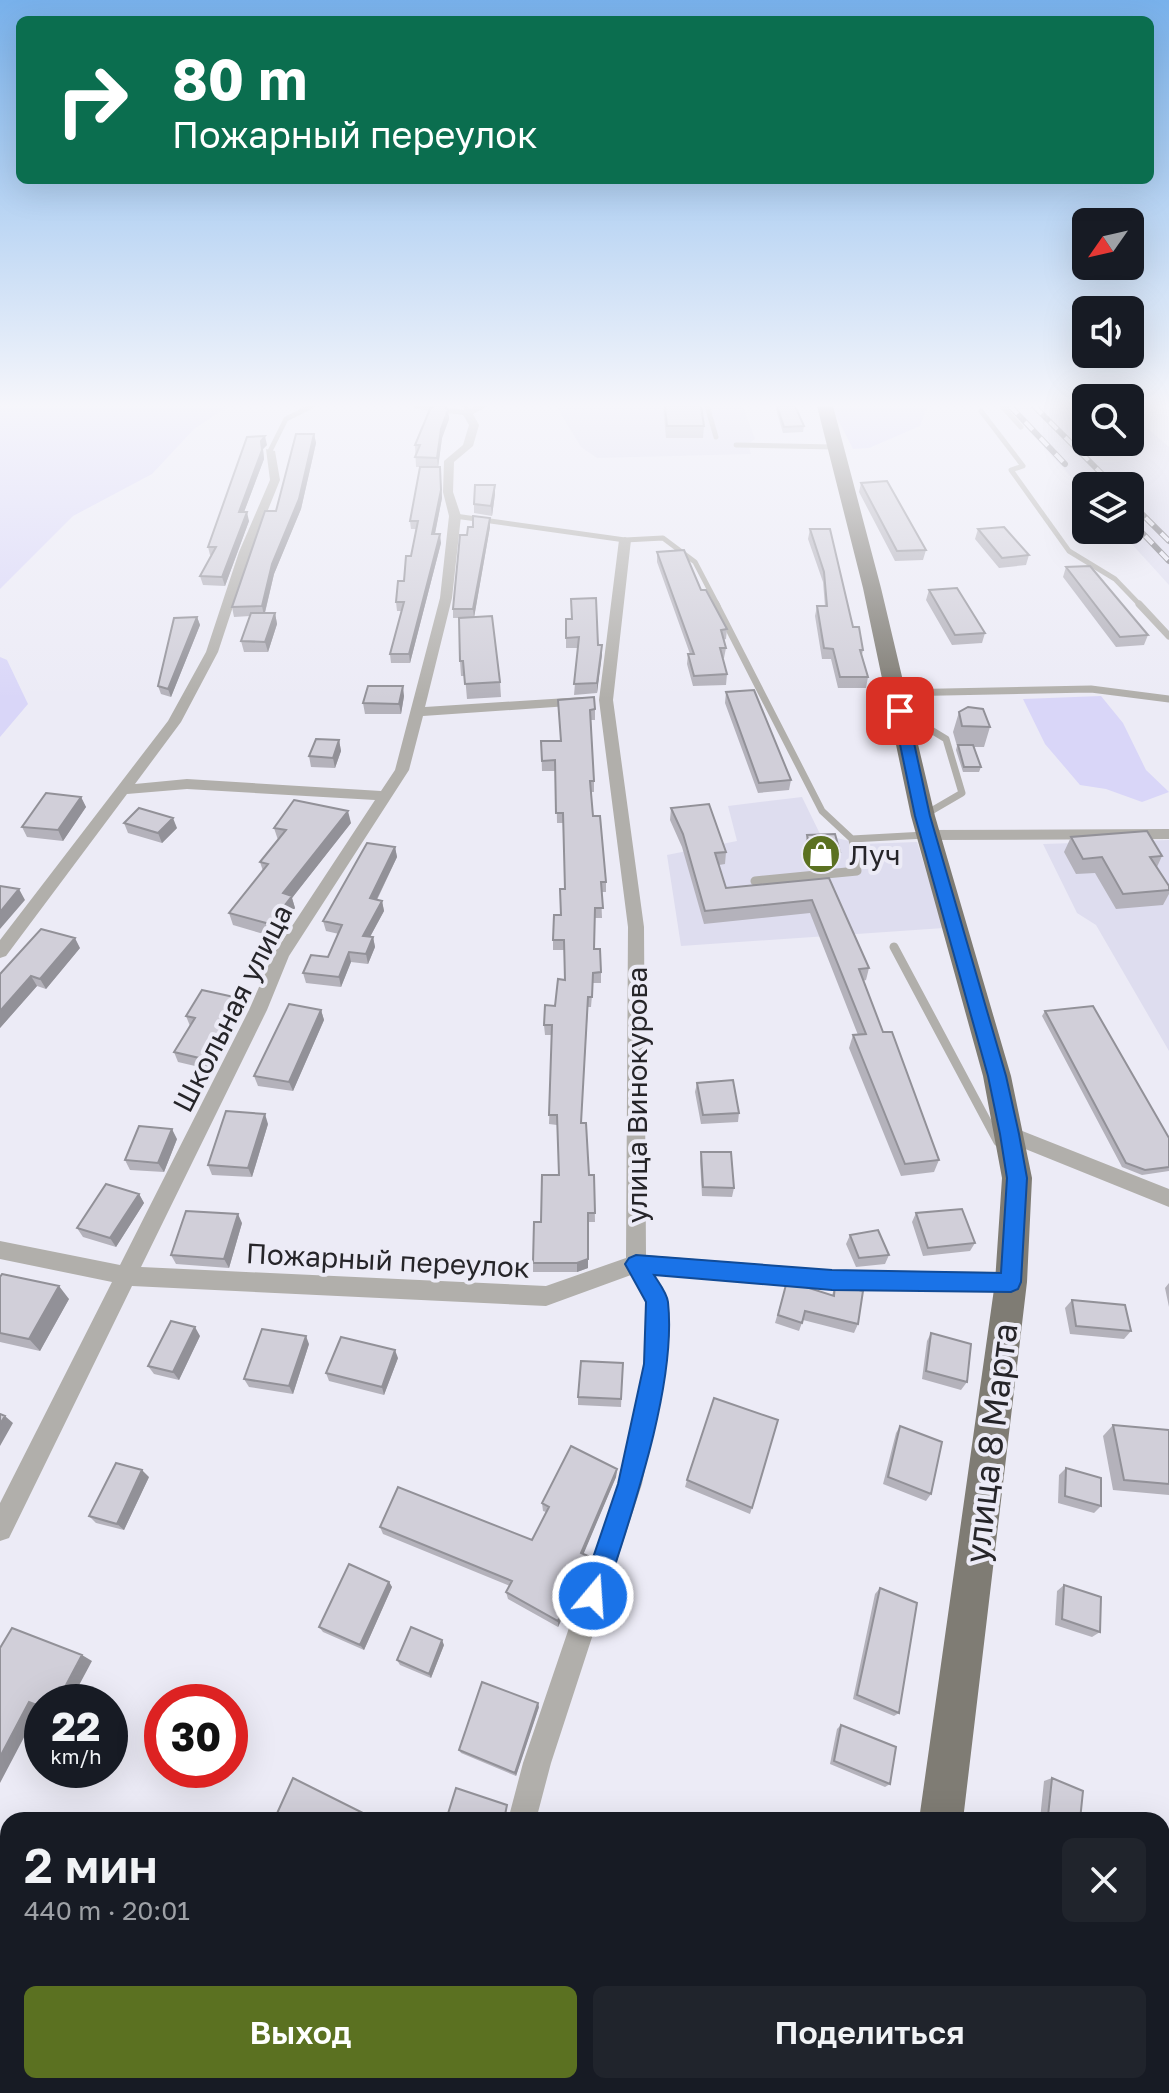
<!DOCTYPE html>
<html lang="ru">
<head>
<meta charset="utf-8">
<style>
	:root { --surface:#171b24; --page:#20242c; --text:#f1f3f6; --muted:#9ea1a6; --accent:#5b7121 }
	body { margin:0; font-family:"Golos Text",sans-serif; background:var(--page); color:var(--text); height:100vh; display:flex; flex-direction:column; font-size:30px; white-space:nowrap }
	* { box-sizing:border-box; margin:0 }
	p { font-size:26px; color:var(--muted) }
	.icon { flex:none; width:44px; height:44px; fill:none; stroke:currentColor; stroke-width:2; stroke-linecap:round; stroke-linejoin:round }
	.map { position:relative; flex:1; overflow:hidden }
	.side { position:absolute; left:0px; top:1812px; width:1170px; height:282px; display:flex; flex-direction:column; background:var(--surface); border-radius:24px 24px 0 0; box-shadow:0 8px 32px #0002 }
	.side>* { flex:none }
	.banner { position:absolute; left:16px; top:16px; width:1138px; height:168px; border-radius:12px; box-shadow:0 8px 32px #0002; background:#0b6e4f; color:#fff; overflow:hidden }
	.needle { width:52px; rotate:236deg }
	.controls { position:absolute; left:1072px; top:208px; display:grid; gap:16px }
	.controls a { display:grid; place-items:center; width:72px; height:72px; border-radius:12px; background:var(--surface); box-shadow:0 8px 32px #0002; font-size:40px }
	.speed { position:absolute; left:24px; top:1684px; display:flex; gap:16px; font-size:40px; font-weight:700; text-align:center }
	.speed>* { display:grid; place-content:center; width:104px; height:104px; border-radius:50%; background:var(--surface); box-shadow:0 8px 32px #0002; line-height:1 }
	.speed small { font-size:20px; font-weight:400 }
	.speed .limit { border:12px solid #d22; background:#fff; color:#111 }
	.pin { position:absolute; display:grid; place-items:center; width:68px; height:68px; color:#fff; margin:-34px; border-radius:16px; box-shadow:0 4px 12px #0006 }
	.me { position:absolute; width:88px; margin:-44px; rotate:18deg; stroke-linejoin:round; filter:drop-shadow(0 0 6px #0008) }
	.turn { display:flex; align-items:center; gap:28px; height:168px; padding:0 24px; font-size:36px }
	.turn .icon { width:104px; height:104px; stroke-width:2.5 }
	.turn b { display:block; font-size:56px; line-height:68px }
	.round { display:grid; place-items:center; flex:none; width:84px; height:84px; border-radius:12px; background:var(--page) }
	.headline { display:flex; align-items:center; justify-content:space-between; height:136px; padding:0 24px }
	h1 { font-size:48px; font-weight:600; line-height:60px }
	.primary-button { display:flex; gap:16px; margin-top:auto; padding:16px 24px }
	.primary-button a { flex:1; height:92px; border-radius:12px; background:var(--accent); color:#fff; font-size:32px; font-weight:600; line-height:92px; text-align:center }
	.primary-button a+a { background:var(--page); color:var(--text) }
	.map>svg:first-child { display:block }
	.built { fill:#deddef }
	.green { fill:#d9d6f8 }
	.lines { fill:none; stroke-linecap:round; stroke-linejoin:round }
	.service-far2 { stroke:#b1afab; stroke-width:5 }
	.service-far1 { stroke:#b1afab; stroke-width:7 }
	.service { stroke:#b1afab; stroke-width:9 }
	.minor { fill:#b1afab; fill-rule:evenodd }
	.primary { fill:#7f7c74; fill-rule:evenodd }
	.rail-casing { stroke:#6e6d73; stroke-width:6 }
	.rail { stroke:#ecebf6; stroke-width:4; stroke-dasharray:11; stroke-linecap:butt }
	.wall { fill:#b4b2bb }
	.shaded-wall { fill:#929198 }
	.building { fill:#d1cfd9; stroke:#929198; stroke-width:2 }
	.route { fill:#1a73e8; stroke:#114b97; stroke-width:2 }
	.labels { text-anchor:middle; dominant-baseline:central; stroke-width:8; stroke-linejoin:round; paint-order:stroke }
	.poi-label { font-size:28px; fill:#262529; stroke:#ecebf6; text-anchor:start }
	.street-label { font-size:28px; fill:#262529; stroke:#ecebf6 }
	.near-street-label { font-size:34px; fill:#262529; stroke:#ecebf6 }
</style>
</head>
<body>
<div class="map">
<svg width="1169" height="2093" viewBox="0 0 1169 2093">
	<rect width="100%" height="100%" fill="#ecebf6"/>
	<path class="built" d="M556,406H743L755,439L748,444L751,454L597,458L581,447Z
		M1006,406H1086V442H1130V413L1169,447V585L1119,530H1130V486H1086V493Z
		M802,797L820,834L862,844L917,842L944,928L681,946L667,855L737,841L728,806Z
		M1169,840V1051L1096,925L1077,913L1043,844Z"/>
	<path class="green" d="M0,406H229L194,429L152,474L73,516L0,589Z
		M831,406H927V407L920,426L869,448L853,449Z
		M0,657L7,660L28,704L0,737Z
		M1101,696L1123,723L1146,770L1169,792L1142,802L1106,789L1080,785L1045,744L1023,699Z"/>
	<g class="lines">
		<path class="service-far2" d="M416,406L467,413L466,406
			M707,406L716,437
			M1002,406L1021,427
			M981,411L1023,466L1011,470L1069,551L1115,579L1141,606
			M736,445L834,447
			M270,451L286,419L312,406
			M455,516L625,540L663,538L695,562L718,606"/>
		<path class="service-far1" d="M716,604L822,811L852,839L925,835
			M1139,604L1169,636
			M895,693L1091,689L1169,699
			M903,713L946,739L962,793L926,814
			M852,839L855,858"/>
		<path class="service" d="M755,881L857,871L855,856
			M894,947L998,1142"/>
		<path class="minor" d="M475,406H488L473,414L479,425L473,446L454,462L453,492L461,516L452,598L425,707L583,697L590,701L583,705L423,716L409,770L289,956L267,1010L141,1267L546,1286L626,1258L628,927L599,700L619,540L625,537L631,540L613,700L644,927L646,1255L832,1270L1011,1272L1018,1275L1022,1282L1018,1289L1011,1292L832,1290L654,1275L668,1300L666,1364L642,1484L551,1763L536,1820H508L523,1763L618,1484L644,1364L646,1301L631,1275L546,1306L132,1286L9,1538L0,1541V1503L112,1282L0,1259V1241L120,1265L249,1010L273,955L375,800L187,789L127,794L6,956L0,958V940L168,721L206,652L239,552L270,480L266,449L275,451L280,480L251,552L218,652L181,722L135,784L187,779L381,791L395,770L440,598L449,516L443,492L444,461L463,445L469,425L462,413Z
			M1169,829V839L928,840L920,835L928,830Z
			M1010,1126L1169,1189V1207L1003,1140L1000,1134L1003,1128Z
			M438,2086H470L468,2093H436Z"/>
		<path class="primary" d="M817,406H833L881,588L935,816L1011,1076L1032,1178L1027,1282L963,1820H919L995,1282L1002,1178L983,1076L911,816L863,588Z
			M883,2086H931V2093H881Z"/>
		<defs>
			<path id="rail" d="M1010,406L1065,464
				M1034,406L1114,486
				M1130,419L1133,423
				M1130,502L1169,541
				M1130,520L1169,561"/>
		</defs>
		<use href="#rail" class="rail-casing"/>
		<use href="#rail" class="rail"/>
	</g>
	<path class="wall" d="M663,406H701L704,426L703,438H666Z
		M775,406H795L804,426L803,432L783,433Z
		M448,410L449,419L442,438L438,467L442,498L435,534L441,543L410,663H391L390,654L402,611H397L396,602L404,581L411,556L416,529H411L410,521L424,467H416L415,445Z
		M314,434L316,443L301,509L274,574L265,613H275L277,624L268,652H244L241,641L250,616L234,617L232,607Z
		M247,437L267,445L263,449L264,459L244,512L249,521L225,586L203,585L200,576L212,555H210L208,547Z
		M861,483L926,550L923,560L895,561L859,492Z
		M495,485V494L492,516L474,513V504Z
		M490,518V527L474,617L500,682L501,697L467,699L465,676H461L460,661L469,618H453V609L467,535L473,527Z
		M810,529L863,650L862,655L868,677L866,688H838L831,659H822L815,616L817,606H825L823,582L808,539Z
		M978,529L1029,555L1026,565L999,568L975,539Z
		M657,552L701,590L727,629L726,639L723,640L726,648L724,658H723L727,674L726,685L693,686L687,664L688,654H690L657,562Z
		M1066,567L1148,635L1144,645L1116,647L1063,577Z
		M929,590L985,633L982,643L952,645L926,600Z
		M197,617L200,625L171,697L161,694L158,686Z
		M566,619L598,645H602L597,693L574,695L578,648H566Z
		M726,692L791,780L789,790L758,793L725,703Z
		M404,696L401,714H365L363,703Z
		M558,700L595,709V720H591L594,781V792H591L593,816L606,882V892H601L602,918H595L594,949L601,972V983H593L591,1007H588L581,1123L589,1175H594L595,1222H588V1268L577,1272H533V1263L541,1222L559,1175L557,1125L549,1124L552,1035H545L544,1025L555,1006L565,980L564,950H553V940L561,915L565,889L563,823H557L556,771H542L541,741H561Z
		M959,712L990,727L984,747H974L981,767L979,772H963L956,750L957,746L953,732Z
		M339,740L341,751L335,768L311,767L309,756Z
		M81,797L86,807L63,841L27,837L22,827Z
		M671,808L726,852L725,864L719,865L726,888L829,878L869,968L866,980L863,981L883,1032L939,1160L934,1172L901,1176L849,1048L853,1035H858L810,913L704,924L682,847L670,820Z
		M124,823L177,828L162,843L128,833Z
		M351,823L292,898L295,908L274,937L233,925L229,913L263,871L260,862L278,840L274,828Z
		M807,835L840,852L838,863H809L805,845Z
		M1071,837L1162,856L1157,867L1169,886V894L1163,905L1116,909L1095,873L1076,874L1064,852Z
		M395,847L397,857L377,900L382,901L384,911L370,937H373L375,947L368,964L351,962L341,987L306,983L303,973L328,957L339,934L326,931L323,921Z
		M80,948L46,989L37,986L0,1028V974Z
		M243,999L246,1009L212,1070L178,1062L174,1052L190,1026L186,1016Z
		M321,1010L324,1020L293,1091L258,1086L254,1076Z
		M1045,1011L1169,1138V1171L1142,1175L1122,1167L1042,1016Z
		M697,1083L739,1113L738,1122L701,1124L695,1092Z
		M268,1124L252,1177L212,1175L208,1165Z
		M177,1139L164,1172L130,1170L125,1160Z
		M701,1152L734,1188L732,1197L702,1196L700,1161Z
		M139,1194L144,1203L116,1247L83,1237L77,1228Z
		M916,1213L975,1243L970,1251L923,1256L912,1222Z
		M242,1223L229,1268L176,1264L171,1255Z
		M850,1235L889,1255L885,1264L856,1267L846,1244Z
		M0,1277L69,1299L40,1351L0,1342Z
		M787,1281L832,1296L835,1284L858,1324L854,1333L803,1320L799,1331L775,1323Z
		M1169,1283V1307L1165,1288Z
		M1072,1300L1131,1331L1124,1339L1070,1334L1065,1308Z
		M931,1333L967,1382L961,1390L922,1379L927,1341Z
		M200,1336L179,1380L154,1374L148,1366Z
		M309,1344L293,1394L249,1387L244,1379Z
		M398,1358L384,1395L329,1381L326,1373Z
		M623,1363L621,1407L578,1405V1397Z
		M1113,1425L1169,1430V1495L1113,1490L1103,1436Z
		M900,1426L931,1494L926,1501L883,1484L896,1433Z
		M1066,1468L1101,1506L1094,1513L1058,1503L1059,1475Z
		M617,1469L616,1477L583,1554L588,1563L558,1627L508,1599L506,1592L510,1586L383,1534L380,1527L532,1540L546,1512L543,1511L542,1503Z
		M149,1477L124,1530L96,1523L89,1516Z
		M687,1480L752,1508L750,1514L685,1487Z
		M389,1582L392,1587L364,1650L323,1632L319,1627Z
		M1064,1585L1100,1632L1092,1637L1055,1625L1057,1591Z
		M880,1588L899,1713L894,1716L853,1699L875,1594Z
		M444,1645L431,1678L400,1665L397,1660Z
		M539,1707L516,1776L461,1753L459,1750Z
		M841,1725L890,1784L885,1787L830,1764L837,1729Z
		M1052,1778L1080,1820H1043L1040,1819L1044,1781Z
		M784,2086H851L850,2093H783Z"/>
	<path class="shaded-wall" d="M448,410L449,419L442,438L438,468L437,458L441,429Z
		M314,434L316,443L301,509L274,574L264,616L262,606L272,564Z
		M265,436L267,445L263,449L264,459L241,520L239,512L261,441Z
		M440,467L442,498L433,543L432,534Z
		M495,485V494L492,516L491,506Z
		M247,512L249,521L225,586L222,577Z
		M490,518V527L474,618L473,609Z
		M440,534L441,543L410,663L409,654Z
		M275,613L277,624L268,652L265,642Z
		M197,617L200,625L171,697L168,689Z
		M602,645V655L597,693V683Z
		M403,686L404,696L401,714L399,704Z
		M339,740L341,751L335,768L333,758Z
		M81,797L86,807L63,841L58,830Z
		M348,811L351,823L292,898L295,908L274,937L270,924L283,893Z
		M173,818L177,828L162,843L158,833Z
		M395,847L397,857L372,909L370,898Z
		M19,889L25,900L0,929V912Z
		M382,901L384,911L365,946L363,936Z
		M373,937L375,947L368,964L366,954Z
		M75,938L80,948L46,989L40,979Z
		M349,952L351,962L341,987L339,977Z
		M31,976L37,986L0,1028V1011Z
		M243,999L246,1009L212,1070L208,1060Z
		M321,1010L324,1020L293,1091L289,1082Z
		M265,1114L268,1124L252,1177L248,1168Z
		M172,1129L177,1139L164,1172L158,1163Z
		M139,1194L144,1203L116,1247L110,1238Z
		M238,1214L242,1223L229,1268L224,1259Z
		M588,1259V1268L577,1272V1263Z
		M59,1286L69,1299L40,1351L29,1339Z
		M195,1327L200,1336L179,1380L173,1372Z
		M306,1336L309,1344L293,1394L289,1386Z
		M395,1350L398,1358L384,1395L382,1387Z
		M5,1416L13,1423L0,1446V1424Z
		M617,1469L616,1477L581,1560V1553Z
		M142,1470L149,1477L124,1530L117,1524Z
		M588,1556V1563L558,1627V1621Z
		M389,1582L392,1587L364,1650L360,1645Z
		M442,1640L444,1645L431,1678L429,1674Z
		M82,1655L92,1661L70,1702H57Z
		M29,1702L40,1707L0,1783V1757Z
		M538,1703L539,1707L516,1776L515,1773Z"/>
	<path class="building" d="M434,406H444L448,410L441,429L437,458L415,457L420,445H415L430,409Z
		M665,406H701L704,426H667Z
		M777,406H795L804,426L784,427Z
		M296,434H314L299,499L272,564L262,606L232,607L265,511H276Z
		M265,436L261,441L262,450L239,512H247L222,577L200,576L216,547H208L247,437Z
		M420,467H440L441,490L432,534H440L409,654H390L404,602H396L398,581H404L406,556H411L418,521H410Z
		M887,481L926,550L897,551L861,483Z
		M475,485H495L491,506L474,504Z
		M473,516L490,518L473,609H453L460,535H467L468,527H473Z
		M1004,527L1029,555L1002,558L978,529Z
		M810,529H830L853,627H859L863,650H860L868,677H840L833,649L824,648L817,606H827L824,572Z
		M684,550L701,590H706L727,629L721,630L726,648H720L727,674L694,676L688,654H694L657,552Z
		M1090,566L1148,635L1120,637L1066,567Z
		M957,588L985,633L955,635L929,590Z
		M596,598L598,645H602L597,683L574,684L579,637L566,638V619H572L571,599Z
		M251,613H275L265,642L241,641Z
		M492,616L500,682L465,684L463,661H460L459,618Z
		M197,617L168,689L158,686L174,618Z
		M368,686H403L399,704L363,703Z
		M754,690L791,780L759,783L726,692Z
		M594,697L595,709L590,710L594,781H590L593,816H600L606,882H601L603,908H595L594,949H600L601,972L593,973L592,997H588L581,1123H586L589,1175H594L595,1213H588V1259L577,1263H533L534,1222H541L542,1175H559L557,1115H549L552,1025H544L545,1005L555,1006L558,979L565,980L564,940H553L554,915H561L560,889H565L563,813H556L555,760L542,761L541,741H561L558,700Z
		M968,707L983,709L990,727L962,726L959,712Z
		M316,739L339,740L333,758L309,756Z
		M958,745H973L981,767H964Z
		M46,793L81,797L58,830L22,827Z
		M294,800L348,811L283,893L292,896L270,924L229,913L268,864L260,862L286,830L274,828Z
		M709,804L726,852L715,853L726,888L829,878L869,968L859,969L883,1032H892L939,1160L905,1164L853,1035L866,1034L812,900L705,911L683,834L671,808Z
		M139,808L173,818L158,833L124,823Z
		M1147,831L1162,856L1150,857L1169,886V890L1123,894L1102,857L1083,859L1071,837Z
		M835,834L840,852L811,853L807,835Z
		M367,843L395,847L370,898L382,901L363,936L373,937L366,954L349,952L339,977L303,973L311,955L328,957L342,925L323,921Z
		M0,886L19,889L0,912Z
		M41,929L75,938L40,979L31,976L0,1011V974Z
		M202,990L243,999L208,1060L174,1052L195,1018L186,1016Z
		M289,1004L321,1010L289,1082L254,1076Z
		M1093,1006L1169,1138V1167L1145,1170L1126,1163L1045,1011Z
		M733,1080L739,1113L703,1115L697,1083Z
		M226,1111L265,1114L248,1168L208,1165Z
		M139,1126L172,1129L158,1163L125,1160Z
		M701,1152H731L734,1188L703,1187Z
		M106,1184L139,1194L110,1238L77,1228Z
		M962,1209L975,1243L928,1248L916,1213Z
		M186,1211L238,1214L224,1259L171,1255Z
		M878,1230L889,1255L859,1258L850,1235Z
		M2,1274L59,1286L29,1339L0,1333V1277Z
		M787,1281L834,1296L835,1284L863,1291L858,1324L805,1311L802,1323L778,1315Z
		M1072,1300L1125,1305L1131,1331L1076,1326Z
		M171,1321L195,1327L173,1372L148,1366Z
		M262,1329L306,1336L289,1386L244,1379Z
		M931,1333L971,1344L967,1382L926,1371Z
		M341,1337L395,1350L382,1387L326,1373Z
		M581,1361L623,1363L621,1399L578,1397Z
		M714,1398L778,1420L752,1508L687,1480Z
		M0,1414L5,1416L0,1424Z
		M1113,1425L1169,1430V1484L1124,1480Z
		M900,1426L942,1442L931,1494L888,1477Z
		M571,1446L617,1469L581,1553L588,1556L558,1621L506,1592L512,1581L380,1527L398,1487L532,1540L549,1507L542,1503Z
		M116,1463L142,1470L117,1524L89,1516Z
		M1066,1468L1101,1478V1506L1065,1496Z
		M349,1564L389,1582L360,1645L319,1627Z
		M1064,1585L1101,1597L1100,1632L1062,1619Z
		M880,1588L917,1603L899,1713L857,1695Z
		M411,1627L442,1640L429,1674L397,1660Z
		M12,1628L82,1655L57,1702H42V1707L29,1702L0,1757V1648Z
		M482,1682L538,1703L515,1773L459,1750Z
		M841,1725L896,1747L890,1784L834,1761Z
		M293,1778L367,1815L365,1820H274Z
		M1052,1778L1083,1791L1080,1820H1057L1048,1816Z
		M456,1788L507,1805L504,1820H446Z
		M788,2086H851L850,2093H787Z"/>
	<linearGradient id="sky" x2="0" y2="1"><stop stop-color="#78b1eb"/><stop offset="0.58" stop-color="#f6f6fb"/><stop offset="1" stop-color="#f6f6fb" stop-opacity="0"/></linearGradient>
	<rect width="1169" height="699" fill="url(#sky)"/>
	<path class="route" d="M900,707L907,711L930,816L1006,1076L1019,1134L1027,1178L1021,1282L1018,1289L1011,1292L832,1290L654,1275C659,1283 667,1293 668,1302C677,1386 631,1515 605,1596L602,1605L593,1609L584,1605L580,1596L618,1484L644,1364L646,1302L625,1264L629,1258L636,1255L832,1270L1001,1273L1007,1178L1000,1134L988,1076L915,816L893,711Z"/>
	<defs>
		<symbol id="shop-disc" viewBox="-11 -11 22 22"><circle r="9.5" fill="#5b7121" stroke="#ecebf6"/><path d="M-5-2.5h2.3a2.7 3.5 0 0 1 5.4 0H5L5.5 6h-11ZM-1.5-2.5h3a1.5 2.3 0 0 0-3 0Z" fill="#fff"/></symbol>
	</defs>
	<g fill-rule="evenodd">
		<use href="#shop-disc" x="799" y="832" width="44" height="44"/>
	</g>
	<g class="labels">
		<g class="poi-label">
			<text x="849" y="854">Луч</text>
		</g>
		<g class="street-label">
			<text transform="translate(232 1008) rotate(-63)">Школьная улица</text>
			<text transform="translate(636 1095) rotate(-90)">улица Винокурова</text>
			<text transform="translate(388 1260) rotate(3)">Пожарный переулок</text>
		</g>
		<g class="near-street-label">
			<text transform="translate(990 1443) rotate(-83)">улица 8 Марта</text>
		</g>
	</g>
</svg>
<div class="controls">
<a><svg class="needle" viewBox="-14 -14 28 28"><path d="M0-13l5 13h-10z" fill="#e53935"/><path d="M0 13l5-13h-10z" fill="#9ea1a6"/></svg></a>
<a><svg class="icon" aria-label="sound" viewBox="0 0 24 24"><path d="M4 9h4l5-4v14l-5-4H4zM17 9q2 3 0 6"/></svg></a>
<a><svg class="icon" aria-label="search" viewBox="0 0 24 24"><circle cx="10" cy="10" r="6"/><path d="M15 15l6 6"/></svg></a>
<a><svg class="icon" aria-label="layers" viewBox="0 0 24 24"><path d="M12 4l9 5-9 5-9-5zM3 14l9 5 9-5"/></svg></a>
</div>
<div class="speed"><div>22<small>km/h</small></div><div class="limit">30</div></div>
<div class="pin" style="left:900px;top:711px;background:#d93025"><svg class="icon" aria-label="arrive" viewBox="0 0 24 24"><path d="M6 21V4h12l-3 4 3 4H6"/></svg></div>
<svg class="me" style="left:593px;top:1596px" viewBox="-20 -20 40 40"><circle r="17" fill="#1a73e8" stroke="#fff" stroke-width="3"/><path d="M0-11L8 9 0 5-8 9z" fill="#fff"/></svg>
<div class="banner">
<div class="turn"><svg class="icon" aria-label="right" viewBox="0 0 24 24"><path d="M7 20v-9h11M14 6l5 5-5 5"/></svg><div><b>80 m</b>Пожарный переулок</div></div>
</div>
<section class="side">
<div class="headline"><div><h1>2 мин</h1><p>440 m · 20:01</p></div><a class="round"><svg class="icon" aria-label="close" viewBox="0 0 24 24"><path d="M6 6l12 12M18 6L6 18"/></svg></a></div>
<div class="primary-button"><a>Выход</a><a>Поделиться</a></div>
</section>
</div>
</body>
</html>
